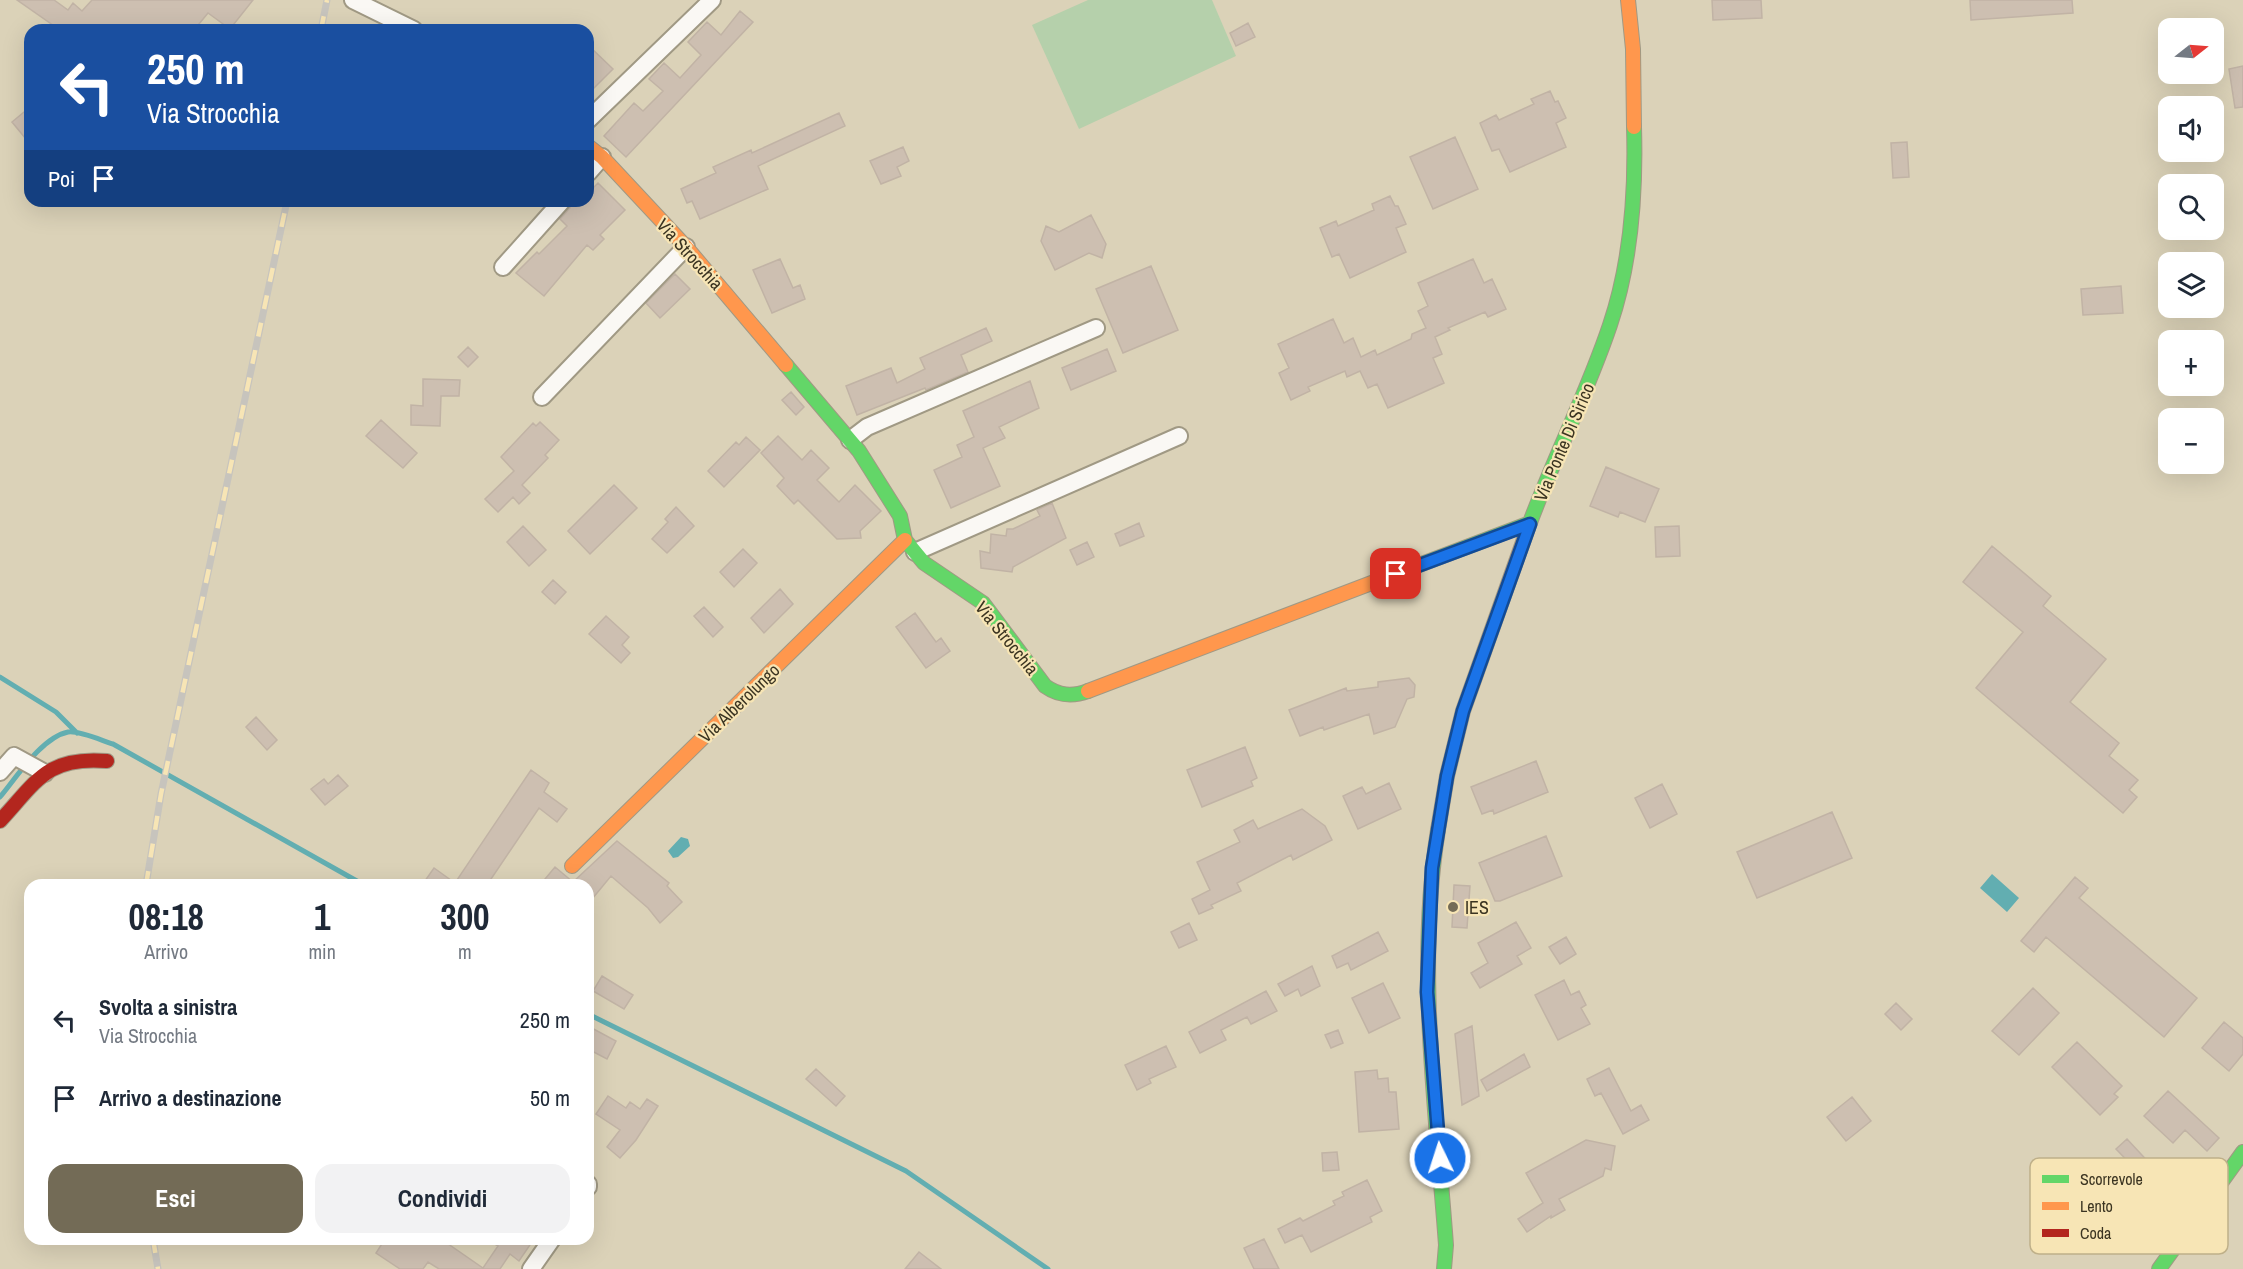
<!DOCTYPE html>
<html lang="it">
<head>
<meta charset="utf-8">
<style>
	:root { --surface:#fff; --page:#f2f2f3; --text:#1f2937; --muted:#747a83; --accent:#736b56 }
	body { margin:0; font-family:"Archivo Narrow",sans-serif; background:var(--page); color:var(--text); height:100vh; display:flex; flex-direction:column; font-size:22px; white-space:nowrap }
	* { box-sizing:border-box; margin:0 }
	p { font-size:20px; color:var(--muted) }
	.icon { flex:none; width:33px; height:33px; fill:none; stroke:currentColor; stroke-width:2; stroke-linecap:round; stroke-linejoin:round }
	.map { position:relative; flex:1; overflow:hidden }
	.panel { position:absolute; left:24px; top:879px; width:570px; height:366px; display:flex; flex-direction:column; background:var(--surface); border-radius:18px; box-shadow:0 6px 24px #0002 }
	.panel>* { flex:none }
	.banner { position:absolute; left:24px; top:24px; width:570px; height:183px; border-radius:18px; box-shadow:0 6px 24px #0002; background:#1a4fa0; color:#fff; overflow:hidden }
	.needle { width:39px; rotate:73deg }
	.tools { position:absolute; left:2158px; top:18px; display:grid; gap:12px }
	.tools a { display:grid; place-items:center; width:66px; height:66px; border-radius:12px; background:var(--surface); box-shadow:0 6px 24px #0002; font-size:30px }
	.pin { position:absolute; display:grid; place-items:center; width:51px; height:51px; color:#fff; margin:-26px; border-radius:12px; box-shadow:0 3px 9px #0006 }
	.me { position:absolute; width:66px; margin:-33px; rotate:356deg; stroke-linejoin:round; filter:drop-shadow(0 0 4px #0008) }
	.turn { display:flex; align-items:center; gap:21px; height:126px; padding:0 24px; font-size:27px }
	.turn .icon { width:78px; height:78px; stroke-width:2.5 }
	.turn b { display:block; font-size:42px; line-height:51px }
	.then { display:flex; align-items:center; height:57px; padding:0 24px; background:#0003; gap:12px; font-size:22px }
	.eta { display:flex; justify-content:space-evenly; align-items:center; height:102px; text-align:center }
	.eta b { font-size:36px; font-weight:800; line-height:42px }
	.cta { display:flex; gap:12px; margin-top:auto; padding:12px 24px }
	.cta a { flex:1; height:69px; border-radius:18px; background:var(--accent); color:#fff; font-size:24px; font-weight:800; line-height:69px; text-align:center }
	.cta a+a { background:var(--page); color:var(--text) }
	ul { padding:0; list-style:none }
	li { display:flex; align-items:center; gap:18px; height:78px; padding:0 24px }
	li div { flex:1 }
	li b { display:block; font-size:22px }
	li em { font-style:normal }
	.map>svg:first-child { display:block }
	.green { fill:#b5d0ab }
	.water { fill:#62aeb1 }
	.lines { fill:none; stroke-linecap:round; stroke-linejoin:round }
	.stream { stroke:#62aeb1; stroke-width:5 }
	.building { fill:#cdbfb1; stroke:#c1b3a5; stroke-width:1.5 }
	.street-casing { stroke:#a09984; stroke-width:20 }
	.fast-casing { stroke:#a09984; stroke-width:16 }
	.slow-casing { stroke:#a09984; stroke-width:16 }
	.jam-casing { stroke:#a09984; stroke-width:16 }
	.street { stroke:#faf8f4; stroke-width:16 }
	.fast { stroke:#63d668; stroke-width:14 }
	.slow { stroke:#ff974d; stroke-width:14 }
	.jam { stroke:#b3261e; stroke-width:14 }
	.rail-casing { stroke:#c7c4bd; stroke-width:7 }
	.rail { stroke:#f7e5b5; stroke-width:4.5; stroke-dasharray:14; stroke-linecap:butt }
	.route-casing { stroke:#114b97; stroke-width:15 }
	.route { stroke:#1a73e8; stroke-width:10 }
	.poi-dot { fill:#736b56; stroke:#f7e5b5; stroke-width:2 }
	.labels { text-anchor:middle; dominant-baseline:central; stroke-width:4.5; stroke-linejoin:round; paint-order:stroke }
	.street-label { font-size:18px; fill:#3b3421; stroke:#f7e5b5 }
	.poi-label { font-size:18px; fill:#3b3421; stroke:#f7e5b5; text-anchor:start }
	.key { fill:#f7e5b5; stroke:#bfb089; stroke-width:1.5 }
	.key-label { font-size:16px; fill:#3b3421 }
</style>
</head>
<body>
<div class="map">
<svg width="2243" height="1269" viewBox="0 0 2243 1269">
	<rect width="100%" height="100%" fill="#dbd2b8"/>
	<path class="green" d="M1088,0H1212L1236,56L1079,129L1032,25Z"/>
	<path class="water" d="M681,837L688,839L690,846L678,857L673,858L668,851Z
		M1992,874L2019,898L2007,912L1980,888Z"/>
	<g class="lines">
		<path class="stream" d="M0,677L56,712L77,733
			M0,797C16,778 42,737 68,732C78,730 103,741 113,744L364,885
			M588,1014L906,1171L1048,1269"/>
	</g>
	<path class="building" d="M17,0H54L68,10L73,3L82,11L92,0H253L230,29L208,13L194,30H60Z
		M1712,0H1761L1762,18L1713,20Z
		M1970,0H2072L2073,13L1971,20Z
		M740,11L753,22L626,157L604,136L634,103L643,111L663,91L649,79L664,63L680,78L701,55L688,42L707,22L721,35Z
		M1248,23L1255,37L1236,46L1230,33Z
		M588,45L613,69L588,94Z
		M2243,66V107L2235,108L2229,69Z
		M1550,91L1555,102L1558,101L1566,118L1556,123L1566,147L1510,172L1499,149L1492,151L1480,123L1496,115L1499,120L1534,104L1531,99Z
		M30,107V144L12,122Z
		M839,113L845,126L758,166L768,189L700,219L692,201L687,203L681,189L716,173L713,167L751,150L752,153Z
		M1455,137L1478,189L1433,209L1410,157Z
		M1907,142L1909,177L1893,178L1891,143Z
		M903,147L909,161L897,167L901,176L881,184L870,161Z
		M598,183L625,210L600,235L604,239L593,250L587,245L544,296L516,273L537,252L539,254L567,226L560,219L570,208L572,201H588V193Z
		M1390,196L1395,206H1398L1406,224L1396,228L1406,252L1350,278L1339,254L1332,257L1320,228L1336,221L1338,226L1374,210L1372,204Z
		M1091,215L1106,244L1102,258L1089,253L1055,270L1041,241L1046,226L1059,232Z
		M780,259L793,288L800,285L805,299L772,313L753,270Z
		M1473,259L1484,283L1492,279L1506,309L1488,317L1485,312L1448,328L1450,330L1435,337L1442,354L1433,358L1444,383L1388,408L1377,384L1368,388L1360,371L1347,377L1345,371L1308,387L1310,391L1291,400L1279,373L1289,368L1278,344L1333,319L1344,343L1353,338L1361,357L1375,350L1377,355L1411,339L1412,334L1426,328L1418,311L1428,306L1418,283Z
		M1151,266L1178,330L1123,353L1096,289Z
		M675,274L690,289L660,318L646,303Z
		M2121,286L2123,313L2083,315L2081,289Z
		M986,328L992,341L961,355L968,372L926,390L925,388L857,415L846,386L891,368L897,383L925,369L920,358Z
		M468,347L478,357L468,367L458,357Z
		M1107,349L1116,371L1071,390L1062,368Z
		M423,379L460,380L459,396H441L440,426L411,425V405L423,406Z
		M1030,381L1039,408L999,427L1005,438L983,448L1000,486L951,508L934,470L962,457L957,445L974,437L963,411Z
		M791,392L804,407L796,415L782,400Z
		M381,420L417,453L403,468L366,436Z
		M540,422L559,440L545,455L548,458L522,485L530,493L519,504L513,497L498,512L485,499L514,471L501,457L533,423L536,426Z
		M778,436L802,460L811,450L829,468L817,480L839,502L855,485L881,511L860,531L861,538L837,539L798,500L794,504L777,486L784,478L761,453Z
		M746,437L760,450L724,487L708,471L736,442L739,445Z
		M1606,467L1659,489L1645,522L1620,512L1618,517L1590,506Z
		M614,485L637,508L590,554L568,531Z
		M1052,503L1066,538L1013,567L1012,572L981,568L980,551L990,553L991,534L1006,536L1007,529H1013L1040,516L1037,510Z
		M676,507L694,526L667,553L652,539L668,522L665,519Z
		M1139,523L1144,536L1120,546L1115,534Z
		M523,526L546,550L529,566L507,542Z
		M1679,526L1680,556L1656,557L1655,527Z
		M1087,542L1094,557L1077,565L1070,550Z
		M1992,546L2051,596L2043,606L2106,659L2070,702L2119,743L2109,756L2138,780L2129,790L2137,797L2123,813L1976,688L2023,632L1963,582Z
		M743,549L757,563L734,587L720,572Z
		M553,580L566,592L555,604L542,592Z
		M780,589L793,604L764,633L751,618Z
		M704,607L723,627L713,637L694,616Z
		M915,613L936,642L941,638L950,651L926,668L896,627Z
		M606,616L629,637L622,645L630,653L621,663L589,634Z
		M1409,678L1415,685L1414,697L1407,699L1395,727L1374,734L1369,714L1324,730L1323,727L1300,736L1289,710L1346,688L1347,691L1378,687V682Z
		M256,717L277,740L267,750L246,727Z
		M1245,747L1257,778L1251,781L1253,786L1202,807L1187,770Z
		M1536,761L1548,792L1494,814L1493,810L1482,814L1471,787Z
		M531,770L549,783L544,792L567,809L557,822L539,808L487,885H422L434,868L455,883Z
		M338,775L348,786L325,805L311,789L324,779L328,784Z
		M1389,783L1401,809L1358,829L1343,796L1362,787L1366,794Z
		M1662,784L1677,814L1650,828L1635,798Z
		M1302,809L1325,826L1332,840L1293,860L1291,855L1237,883L1241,891L1211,905L1213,908L1199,914L1192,899L1210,890L1197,862L1240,842L1234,830L1253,820L1258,829Z
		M1832,812L1852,858L1757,898L1737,852Z
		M1546,836L1562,876L1500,901H1495L1479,863Z
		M617,841L669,883L667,886L682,902L660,923L648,908L611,876L588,904V885H540L555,867L573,882Z
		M2075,877L2088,888L2079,898L2197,998L2164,1037L2046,937L2034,952L2021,941Z
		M1454,885L1470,886L1467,928L1452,927Z
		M1516,922L1531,948L1517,956L1522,964L1480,988L1471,973L1488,963L1478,943Z
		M1189,923L1197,940L1179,948L1171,932Z
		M1378,932L1388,951L1351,970L1348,963L1337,968L1332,956Z
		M1566,937L1576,954L1560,964L1549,947Z
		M1312,966L1320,986L1301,996L1298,989L1285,996L1278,984Z
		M602,976L633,995L624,1009L593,991Z
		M1564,980L1571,995L1579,991L1586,1005L1581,1008L1590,1024L1558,1040L1535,995Z
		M1383,983L1400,1018L1369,1033L1352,998Z
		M2033,988L2059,1013L2019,1055L1992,1031Z
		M1266,991L1277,1011L1251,1024L1247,1017L1221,1030L1226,1040L1200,1053L1189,1032Z
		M1896,1003L1912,1019L1901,1030L1885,1014Z
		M2224,1022L2243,1038V1054L2229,1071L2202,1048Z
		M588,1026L616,1041L607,1059L588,1049Z
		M1472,1026L1479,1096L1462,1105L1455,1034Z
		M1338,1030L1343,1043L1331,1048L1325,1035Z
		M2077,1042L2122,1086L2114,1094L2118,1097L2100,1115L2052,1067Z
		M1166,1046L1176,1067L1149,1079L1151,1083L1137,1090L1125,1065Z
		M1524,1054L1530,1067L1487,1091L1481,1080Z
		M1609,1068L1631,1111L1641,1105L1649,1120L1623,1134L1601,1093L1595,1096L1587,1079Z
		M816,1069L845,1096L836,1106L806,1079Z
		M1377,1070L1378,1079L1388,1078L1389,1092H1396L1399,1129L1359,1132L1355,1072Z
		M2168,1091L2219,1138L2207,1151L2185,1130L2173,1143L2144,1116Z
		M608,1096L626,1108L630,1102L640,1109L647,1099L658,1106L636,1140L620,1158L607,1147L620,1130L596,1114Z
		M1852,1097L1871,1121L1846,1141L1827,1117Z
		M2127,1139L2153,1167L2142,1176L2116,1149Z
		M1586,1140L1615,1146L1611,1170L1605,1168L1603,1176L1559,1199L1565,1210L1551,1218V1216L1527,1232L1518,1219L1543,1203L1526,1173Z
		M1337,1152L1339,1170L1323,1171L1322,1153Z
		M1367,1180L1382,1211L1370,1217L1372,1222L1311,1252L1302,1235L1285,1243L1278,1229L1300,1218L1303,1221L1335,1205L1333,1201L1344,1196L1342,1192Z
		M385,1239H441L483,1268L498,1246L487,1239H534L519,1261L510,1254L500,1269H439L428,1262L423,1269H400L376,1253Z
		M1264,1239L1279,1269H1254L1244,1248Z
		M919,1252L941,1269H905Z"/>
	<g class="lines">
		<defs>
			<path id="street" d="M353,0L414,30
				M588,120L712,0
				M588,173L602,157
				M503,267L562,201
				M542,397L686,247
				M850,440L867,427L1096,328
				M915,552L1179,436
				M0,772L14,756L45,773
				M588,1184V1187
				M531,1269L552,1239"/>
			<path id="fast" d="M786,365L859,451L900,516L905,540L924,563L983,603L1045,686C1059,696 1072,697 1088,691
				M1528,528C1553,459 1587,394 1610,325C1631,263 1636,192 1634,127
				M1382,579L1530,523
				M1438,830C1416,967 1436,1108 1446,1245L1444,1269
				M2159,1269L2243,1152"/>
			<path id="slow" d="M1628,0L1633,49L1634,127
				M588,146L602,157L686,247L786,365
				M1088,691L1382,579
				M1438,830L1447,776L1463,711L1528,528
				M572,866L905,540"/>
			<path id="jam" d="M0,821C37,781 47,756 107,761"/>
		</defs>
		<use href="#street" class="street-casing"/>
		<use href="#fast" class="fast-casing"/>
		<use href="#slow" class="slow-casing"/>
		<use href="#jam" class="jam-casing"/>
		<use href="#street" class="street"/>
		<use href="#fast" class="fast"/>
		<use href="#slow" class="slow"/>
		<use href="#jam" class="jam"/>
		<defs>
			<path id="rail" d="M321,30L327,0
				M146,885L161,794L287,201
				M153,1239L158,1269"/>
		</defs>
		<use href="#rail" class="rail-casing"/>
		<use href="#rail" class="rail"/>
	</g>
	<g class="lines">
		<defs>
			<path id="route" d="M1396,574L1530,524L1463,711L1447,776L1432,868L1427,992L1440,1158"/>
		</defs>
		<use href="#route" class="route-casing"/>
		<use href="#route" class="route"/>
	</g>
	<circle class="poi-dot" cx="1453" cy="907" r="6"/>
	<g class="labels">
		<g class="street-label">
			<text transform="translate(690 254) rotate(48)">Via Strocchia</text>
			<text transform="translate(1564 442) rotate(-67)">Via Ponte Di Sirico</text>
			<text transform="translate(1007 638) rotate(51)">Via Strocchia</text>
			<text transform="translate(739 703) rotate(-44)">Via Alberolungo</text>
		</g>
		<g class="poi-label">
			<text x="1465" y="907">IES</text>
		</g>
	</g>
	<rect x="2030" y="1158" width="198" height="96" rx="9" class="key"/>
	<rect x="2042" y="1175" width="27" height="8" fill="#63d668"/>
	<rect x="2042" y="1202" width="27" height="8" fill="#ff974d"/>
	<rect x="2042" y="1229" width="27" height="8" fill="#b3261e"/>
	<g class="key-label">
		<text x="2080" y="1185">Scorrevole</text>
		<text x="2080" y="1212">Lento</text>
		<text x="2080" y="1239">Coda</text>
	</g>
</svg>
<div class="tools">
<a><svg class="needle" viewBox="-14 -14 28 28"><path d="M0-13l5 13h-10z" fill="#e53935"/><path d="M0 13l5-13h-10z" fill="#747a83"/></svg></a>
<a><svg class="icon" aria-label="sound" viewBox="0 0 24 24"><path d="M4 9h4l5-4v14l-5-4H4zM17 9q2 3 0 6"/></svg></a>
<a><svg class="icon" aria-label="search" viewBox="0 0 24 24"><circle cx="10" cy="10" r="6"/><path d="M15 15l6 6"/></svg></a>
<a><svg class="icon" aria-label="layers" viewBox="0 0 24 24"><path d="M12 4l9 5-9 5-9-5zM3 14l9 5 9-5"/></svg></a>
<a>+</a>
<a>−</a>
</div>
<div class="pin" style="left:1396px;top:574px;background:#d93025"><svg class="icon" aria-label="arrive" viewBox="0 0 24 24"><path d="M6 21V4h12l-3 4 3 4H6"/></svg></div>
<svg class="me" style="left:1440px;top:1158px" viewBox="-20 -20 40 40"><circle r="17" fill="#1a73e8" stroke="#fff" stroke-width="3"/><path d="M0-11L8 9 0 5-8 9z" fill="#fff"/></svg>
<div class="banner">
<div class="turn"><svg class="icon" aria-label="left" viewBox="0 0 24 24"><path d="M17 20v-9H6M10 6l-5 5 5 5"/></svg><div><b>250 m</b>Via Strocchia</div></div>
<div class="then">Poi<svg class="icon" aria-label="arrive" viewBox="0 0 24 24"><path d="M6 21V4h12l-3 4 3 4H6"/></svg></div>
</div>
<section class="panel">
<div class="eta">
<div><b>08:18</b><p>Arrivo</p></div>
<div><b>1</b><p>min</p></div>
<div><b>300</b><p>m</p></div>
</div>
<ul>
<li><svg class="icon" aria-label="left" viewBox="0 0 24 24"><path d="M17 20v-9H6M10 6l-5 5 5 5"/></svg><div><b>Svolta a sinistra</b><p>Via Strocchia</p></div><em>250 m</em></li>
<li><svg class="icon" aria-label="arrive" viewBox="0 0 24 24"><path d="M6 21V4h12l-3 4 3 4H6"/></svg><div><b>Arrivo a destinazione</b></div><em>50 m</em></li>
</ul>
<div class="cta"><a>Esci</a><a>Condividi</a></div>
</section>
</div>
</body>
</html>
